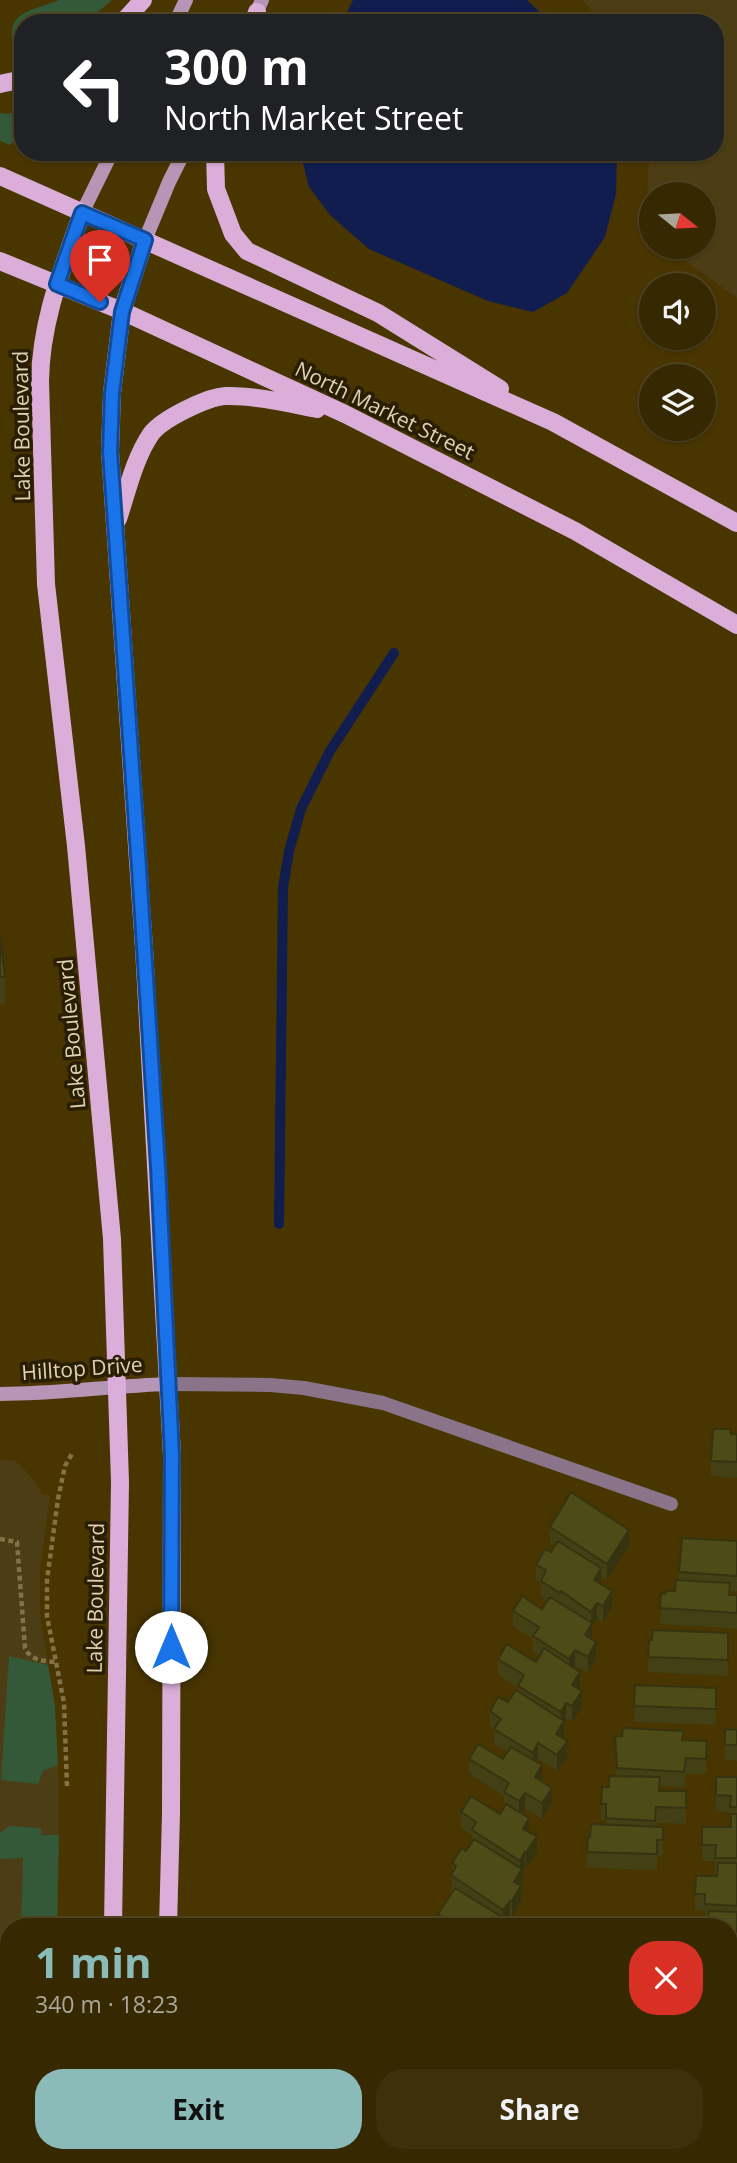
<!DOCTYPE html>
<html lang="en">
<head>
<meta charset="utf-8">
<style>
	:root { --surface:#362800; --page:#3d300a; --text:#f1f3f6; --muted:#aaa699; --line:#504422; --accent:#8bbbb9 }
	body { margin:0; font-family:"Open Sans",sans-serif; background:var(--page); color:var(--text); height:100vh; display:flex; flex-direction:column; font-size:26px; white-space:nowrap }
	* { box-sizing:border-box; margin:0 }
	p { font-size:23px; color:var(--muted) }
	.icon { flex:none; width:38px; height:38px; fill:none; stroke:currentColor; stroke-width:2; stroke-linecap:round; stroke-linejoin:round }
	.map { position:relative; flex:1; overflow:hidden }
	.sheet { position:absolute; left:0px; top:1918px; width:738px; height:245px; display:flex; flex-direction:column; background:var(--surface); border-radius:28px 28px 0 0; box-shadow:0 2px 5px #0004,0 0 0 2px var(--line) }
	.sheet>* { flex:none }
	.banner { position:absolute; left:14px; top:14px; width:710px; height:147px; border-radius:28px; box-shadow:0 2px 5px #0004,0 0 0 2px var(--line); background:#202124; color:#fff; overflow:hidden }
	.needle { width:46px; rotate:108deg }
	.controls { position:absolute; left:639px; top:182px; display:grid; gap:14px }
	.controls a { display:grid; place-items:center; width:77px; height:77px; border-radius:50%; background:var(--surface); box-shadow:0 2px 5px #0004,0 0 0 2px var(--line); font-size:35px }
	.pin { position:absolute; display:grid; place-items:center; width:60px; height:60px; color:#fff; margin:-72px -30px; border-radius:50% 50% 50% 0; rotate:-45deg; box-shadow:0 0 7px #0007 }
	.pin .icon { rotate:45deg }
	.me { position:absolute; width:77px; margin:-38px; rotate:0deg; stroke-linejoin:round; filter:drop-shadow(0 0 5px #0008) }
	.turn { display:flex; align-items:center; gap:24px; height:147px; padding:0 35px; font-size:32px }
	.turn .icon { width:91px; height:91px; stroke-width:2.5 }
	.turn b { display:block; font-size:49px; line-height:60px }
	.round { display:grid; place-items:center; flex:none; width:74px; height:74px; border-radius:28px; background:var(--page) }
	.summary { display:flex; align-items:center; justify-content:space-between; height:119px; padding:0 35px }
	h1 { font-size:42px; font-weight:700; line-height:52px; color:var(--accent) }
	.button { display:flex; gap:14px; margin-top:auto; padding:14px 35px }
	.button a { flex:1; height:80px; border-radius:28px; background:var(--accent); color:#111; font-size:28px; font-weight:700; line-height:80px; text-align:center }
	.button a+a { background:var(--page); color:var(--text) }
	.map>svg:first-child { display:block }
	.built { fill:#4d3d15 }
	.green { fill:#335938 }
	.water { fill:#101d4e }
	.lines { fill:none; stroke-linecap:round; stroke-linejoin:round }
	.stream { stroke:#101d4e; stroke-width:10 }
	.path { stroke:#837245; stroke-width:4.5; stroke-dasharray:5 3.5; stroke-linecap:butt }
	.lane { stroke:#8a7489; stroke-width:14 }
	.secondary { stroke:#b795b6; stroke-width:14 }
	.primary { stroke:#daaed9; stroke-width:18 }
	.wall { fill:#424014 }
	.shaded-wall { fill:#363410 }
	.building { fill:#4d4b17; stroke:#363410; stroke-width:2 }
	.route-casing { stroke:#114b97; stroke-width:18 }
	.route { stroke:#1a73e8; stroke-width:12 }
	.labels { text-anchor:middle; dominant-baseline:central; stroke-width:7; stroke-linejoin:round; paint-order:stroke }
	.street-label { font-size:21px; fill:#e0d2b2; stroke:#291e03 }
</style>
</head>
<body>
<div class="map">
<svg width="737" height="2163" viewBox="0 0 737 2163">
	<rect width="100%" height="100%" fill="#483500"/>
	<path class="built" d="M582,0H737V298L666,247H704V194H651V236L647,201L649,152H716V23H603Z
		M0,1459L15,1461L19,1464L35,1481L42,1495H50L40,1571V1614L55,1706L59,1792L57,1927H9V2154H53V2163H0Z
		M249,2154H452L478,2163H248Z"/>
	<path class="green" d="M59,0H112L85,23H23V53L19,54L14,51C4,11 29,12 59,0Z
		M19,111L23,119V131L10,145L0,141V113L6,114Z
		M9,1656L48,1665L55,1706L58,1765L43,1771L38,1784L1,1780Z
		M9,1826L41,1828V1835H59L57,1927H21L23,1858L0,1859V1833Z
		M9,2071V2154H53V2163H0V2116Z"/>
	<path class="water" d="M353,0H527L551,23H342Z
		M300,152H617L616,194L605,237L567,293L533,312L488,301L369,249L330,215L309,187Z"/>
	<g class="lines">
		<path class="stream" d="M279,1224L283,888L289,851L301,809L330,751L394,653"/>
		<path class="path" d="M0,1539L17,1542L25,1648C31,1661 44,1661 57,1662
			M67,1786L64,1703L47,1616V1580L58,1499L65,1466L73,1452
			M33,2163L35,2154"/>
		<path class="lane" d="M168,1384L270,1385L304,1388L383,1403L671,1504"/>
		<path class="secondary" d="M252,22L262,0
			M175,23L186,0
			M82,213L112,152
			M145,240L169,182L184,152
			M0,1394C56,1394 111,1386 168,1384"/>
		<path class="primary" d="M122,23L143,0
			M253,23L257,12
			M0,84L23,79
			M215,152L216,189L233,234L247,251L378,313L500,389
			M0,176L553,422L737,523
			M82,213C62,270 41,320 40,381L46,584L76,846L112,1239L120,1482L113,1927
			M145,240L122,311L112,393L110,451L144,948L172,1455L171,1813L168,1927
			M0,261L122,311L345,414L575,531L737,625
			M118,519C127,492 134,459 151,434C162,419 207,397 226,396C253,395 291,404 317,409
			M110,2163V2154
			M161,2163V2154"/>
	</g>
	<path class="wall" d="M0,935L5,977V1004L0,1005Z
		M731,1434H737V1478L711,1476V1461Z
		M550,1527L629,1546L607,1580L601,1576V1584L612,1607L603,1622L597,1619L592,1626V1639L596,1658L588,1673L575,1666L574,1667L580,1687L579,1689L582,1707L572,1722L566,1719L564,1722L563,1738L567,1758L557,1771L538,1759L537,1762L541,1781L552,1803L542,1819L525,1809L521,1813L537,1852L526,1869L525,1868L522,1873L521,1902L512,1917H510L507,1921L512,1927H438V1914L452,1892L451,1891L452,1863L466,1851L472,1843V1835L461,1828V1812L500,1814L504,1808V1796L469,1774V1759H503L507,1752L494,1744V1730L490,1726V1711L508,1702L518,1691V1688L498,1675V1659L536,1662L539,1656L533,1652V1639L513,1626V1611L542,1609L547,1601L541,1597V1583L536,1580V1565L551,1552L555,1546L550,1543Z
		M737,1541V1591H730V1595H737V1629L660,1624L661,1593L675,1591L679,1580V1572Z
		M728,1633V1676L648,1672V1657L652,1640Z
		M635,1685L716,1688V1725L634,1722Z
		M725,1729L737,1730V1761L725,1760Z
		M615,1736L684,1740L707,1757L706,1774H686L684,1788L660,1786V1791H686V1824L656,1823L655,1826L663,1827V1856H657V1870L587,1868V1852L590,1837L606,1824V1820H601V1804L616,1777Z
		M716,1777H737V1972H730V1927L706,1925L707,1920H705V1910H695V1894L717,1876L718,1874H715V1861H702V1827H731L730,1812L716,1811Z"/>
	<path class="shaded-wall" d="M629,1530V1546L607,1580V1564Z
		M601,1568V1584L594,1580Z
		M612,1591V1607L603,1622V1606Z
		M597,1603V1619L592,1626V1639L585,1651V1635L591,1625V1612Z
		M596,1642V1658L588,1673V1657Z
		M575,1650V1666L569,1675V1659Z
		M580,1672V1687L572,1701V1685Z
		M582,1691V1707L572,1722V1706Z
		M566,1703V1719L564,1722V1736L556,1750V1734L561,1727V1712Z
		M567,1742V1758L557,1771V1755Z
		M538,1743V1759L533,1768V1753Z
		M542,1765V1781L535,1793V1777Z
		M552,1788V1803L542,1819V1803Z
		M525,1793V1809L519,1817V1801Z
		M529,1818V1834L523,1829Z
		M537,1836V1852L526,1869V1853Z
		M525,1852V1868L522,1873L521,1902L512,1917V1901L514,1882L520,1873V1861Z
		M510,1901V1917L503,1925V1910Z"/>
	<path class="building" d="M0,935L5,977H0Z
		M713,1429H730L731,1434H737V1462L711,1461Z
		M571,1492L629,1530L607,1564L550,1527Z
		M682,1538L737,1541V1576L679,1572Z
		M558,1541L601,1568L594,1580L612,1591L603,1606L597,1603L591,1612L561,1591L560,1593L541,1581L546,1570L536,1565L545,1549L551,1552Z
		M676,1580L730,1583L729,1595H737V1613L660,1608L661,1593L665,1594L667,1591H675Z
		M522,1596L542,1609L550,1597L592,1623L585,1635L596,1642L588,1657L575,1650L569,1659L533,1636L539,1627L513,1611Z
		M653,1630L728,1633V1660L648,1657L649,1640H652Z
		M507,1644L536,1662L544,1648L580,1672L572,1685L582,1691L572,1706L566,1703L561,1712L518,1686L524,1675L498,1659Z
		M635,1685L716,1688V1709L634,1706Z
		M516,1690L564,1721L556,1734L566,1740L567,1742L557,1755L538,1743L533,1753L494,1729L501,1719L490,1711L498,1697L508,1702Z
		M623,1728L684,1731L682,1740L707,1741L706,1759L686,1758L684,1772L617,1768L615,1736H622Z
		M725,1729L737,1730V1745H725Z
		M478,1744L503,1759L511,1747L542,1765L535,1777L552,1788L542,1803L525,1793L519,1801L504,1792L509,1783L469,1759Z
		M609,1776L660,1777L659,1791H686V1808L656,1807L655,1821L606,1818V1804H601L602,1787H609Z
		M716,1777H737V1807H730L731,1796L716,1795Z
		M471,1796L500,1814L506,1804L529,1818L523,1829L537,1836L526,1853L525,1852L520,1861L472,1830L476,1822L461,1812Z
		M731,1814H737V1858H715L716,1845H702V1827H731Z
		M591,1824L663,1827V1840H657V1854L587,1852L588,1837H590Z
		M474,1839L522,1869L514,1882L521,1886L512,1901H510L503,1910L451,1875L456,1866L452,1863L462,1848L466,1851Z
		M718,1863H737V1906L705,1904V1894H695L696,1876H717Z
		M455,1888L512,1923L510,1927H458L438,1914Z
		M709,1911L737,1912V1956H730V1927H679L678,1924L706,1925Z
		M557,1921L602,1924V1927H555V1924Z
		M384,2154H462L491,2163H382Z"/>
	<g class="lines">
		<defs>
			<path id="route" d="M100,302L57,284L82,213L145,240L122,312L112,393L110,451L139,868L158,1167L172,1455L171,1647"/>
		</defs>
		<use href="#route" class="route-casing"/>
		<use href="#route" class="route"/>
	</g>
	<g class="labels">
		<g class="street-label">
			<text transform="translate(385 410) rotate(26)">North Market Street</text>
			<text transform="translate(21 426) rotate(-91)">Lake Boulevard</text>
			<text transform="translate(71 1034) rotate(-95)">Lake Boulevard</text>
			<text transform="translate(82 1368) rotate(-4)">Hilltop Drive</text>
			<text transform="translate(95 1598) rotate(-89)">Lake Boulevard</text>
		</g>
	</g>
</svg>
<div class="controls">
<a><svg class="needle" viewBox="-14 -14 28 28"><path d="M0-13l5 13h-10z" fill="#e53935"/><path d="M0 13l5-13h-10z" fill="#aaa699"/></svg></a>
<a><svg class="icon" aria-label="sound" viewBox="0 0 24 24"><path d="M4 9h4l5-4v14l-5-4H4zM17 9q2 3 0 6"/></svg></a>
<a><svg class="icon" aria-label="layers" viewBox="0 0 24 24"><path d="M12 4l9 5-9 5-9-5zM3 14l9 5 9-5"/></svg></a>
</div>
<div class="pin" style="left:100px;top:302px;background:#d93025"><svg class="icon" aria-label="arrive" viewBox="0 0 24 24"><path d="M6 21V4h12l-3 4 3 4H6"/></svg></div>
<svg class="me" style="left:171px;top:1647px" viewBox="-20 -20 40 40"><circle r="19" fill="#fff"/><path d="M0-13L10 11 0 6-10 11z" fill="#1a73e8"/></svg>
<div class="banner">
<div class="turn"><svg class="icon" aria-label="left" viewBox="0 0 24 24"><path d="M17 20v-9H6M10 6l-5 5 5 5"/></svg><div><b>300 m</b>North Market Street</div></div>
</div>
<section class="sheet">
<div class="summary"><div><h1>1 min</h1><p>340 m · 18:23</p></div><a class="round" style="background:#d93025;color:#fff"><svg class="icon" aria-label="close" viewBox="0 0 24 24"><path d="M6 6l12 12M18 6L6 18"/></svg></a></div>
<div class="button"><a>Exit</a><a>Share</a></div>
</section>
</div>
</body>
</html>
